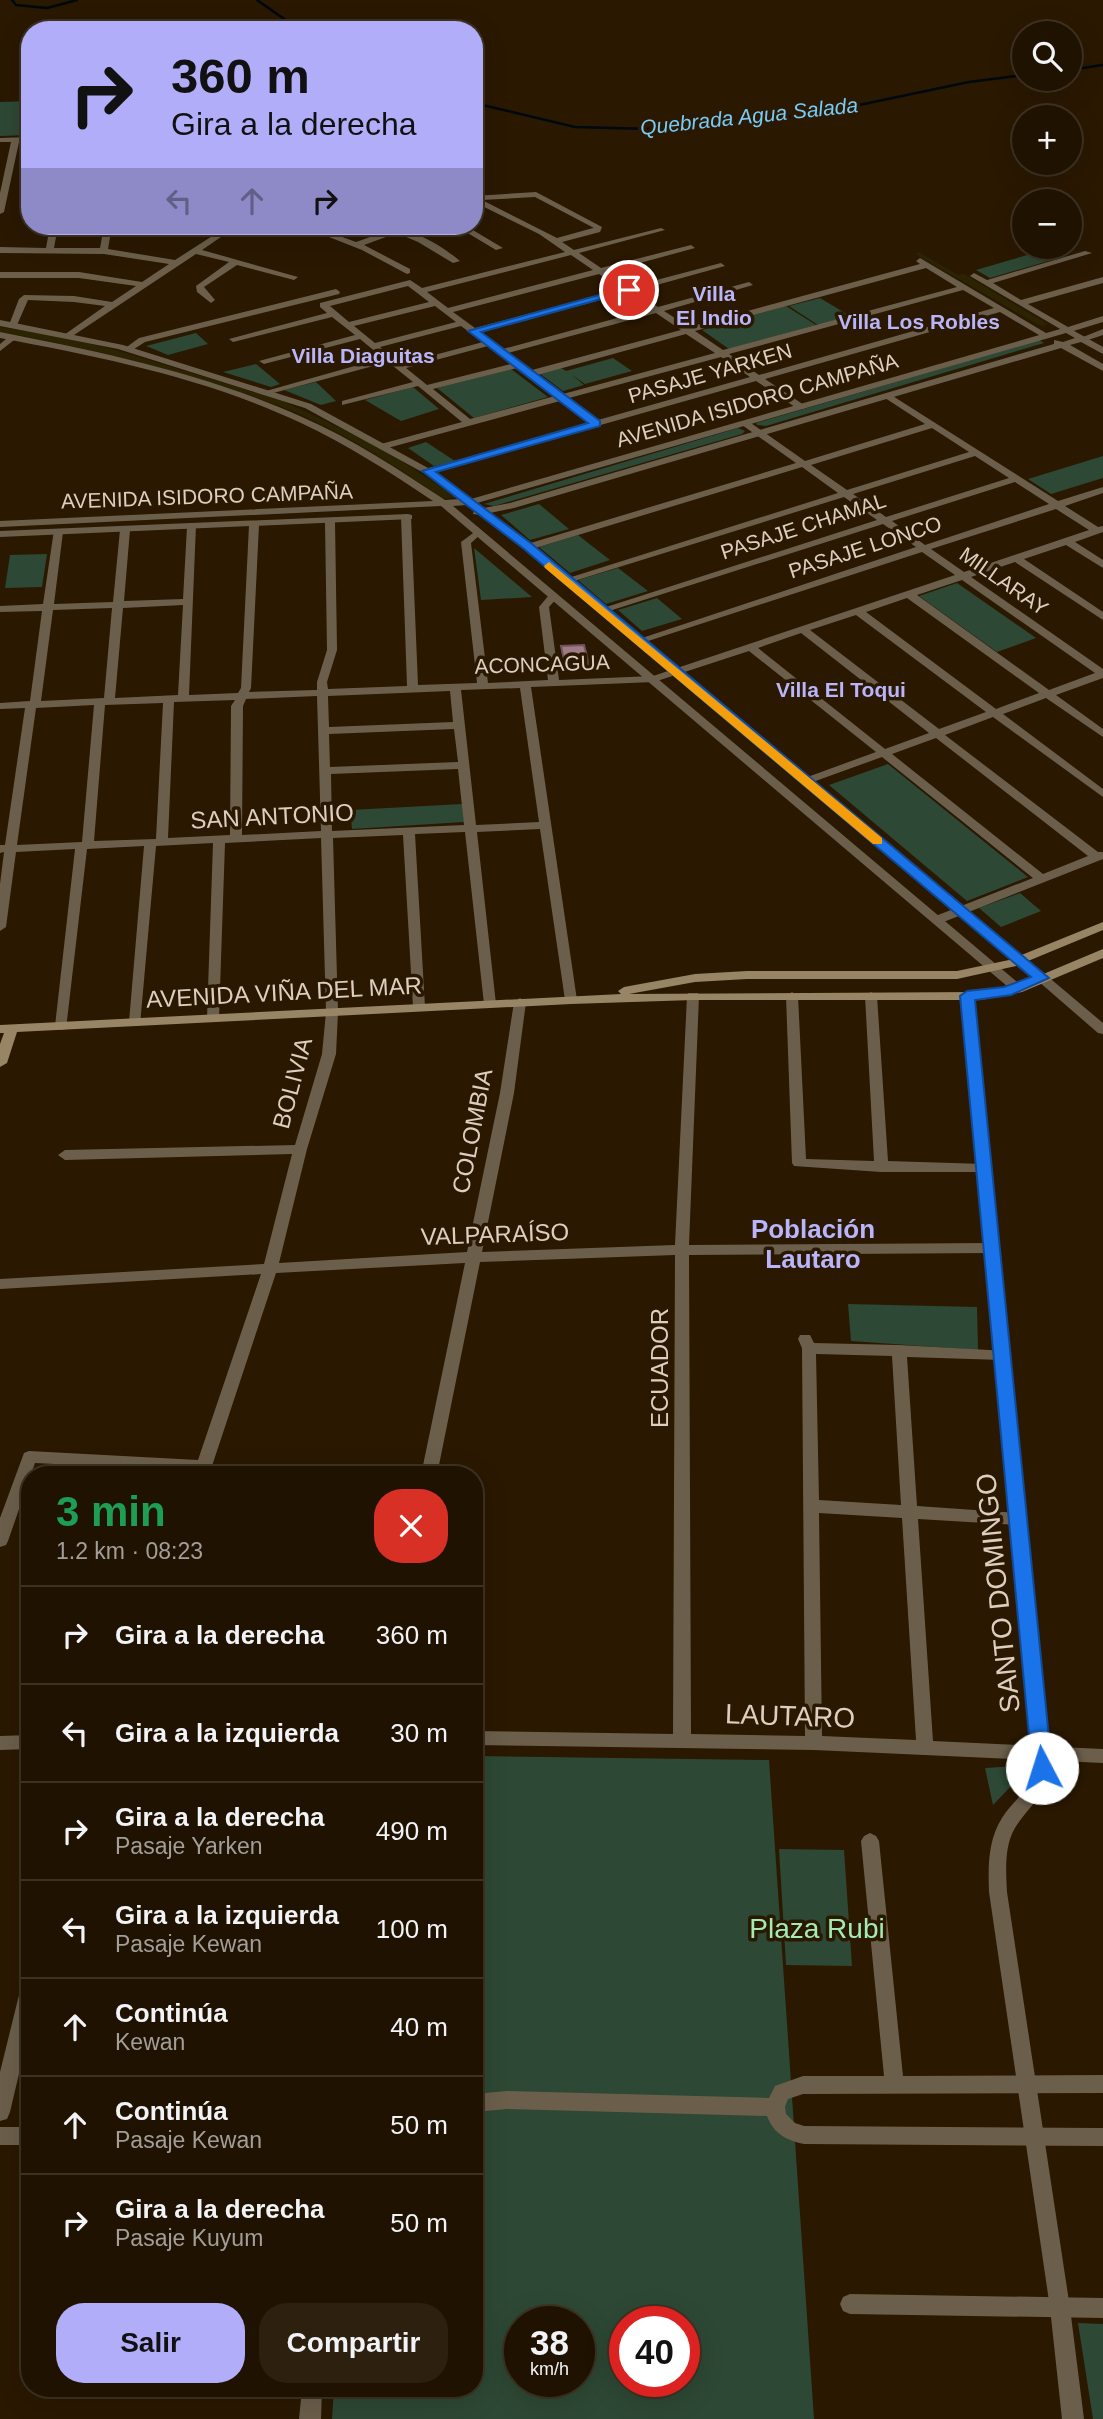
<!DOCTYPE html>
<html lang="es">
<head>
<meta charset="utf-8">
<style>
	:root { --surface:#201200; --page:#2d200f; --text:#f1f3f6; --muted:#a29e99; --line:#3d3222; --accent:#b2adf9 }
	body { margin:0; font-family:Helvetica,sans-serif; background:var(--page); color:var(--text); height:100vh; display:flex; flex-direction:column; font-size:26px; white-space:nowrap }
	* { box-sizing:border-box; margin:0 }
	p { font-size:23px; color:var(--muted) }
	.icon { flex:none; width:38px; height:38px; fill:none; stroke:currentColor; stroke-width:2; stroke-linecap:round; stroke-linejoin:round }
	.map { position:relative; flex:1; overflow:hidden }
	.panel { position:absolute; left:21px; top:1466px; width:462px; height:931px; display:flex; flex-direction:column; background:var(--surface); border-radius:28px; box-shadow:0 7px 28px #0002,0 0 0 2px var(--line) }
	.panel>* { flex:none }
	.guide { position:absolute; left:21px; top:21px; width:462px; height:214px; border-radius:28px; box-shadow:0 7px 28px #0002,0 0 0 2px var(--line); background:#b2adf9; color:#111; overflow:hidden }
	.tools { position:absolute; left:1012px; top:21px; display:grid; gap:14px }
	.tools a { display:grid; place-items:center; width:70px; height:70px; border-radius:50%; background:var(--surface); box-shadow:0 7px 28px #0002,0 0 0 2px var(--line); font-size:35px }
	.speed { position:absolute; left:504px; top:2306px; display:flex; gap:14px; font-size:35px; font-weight:700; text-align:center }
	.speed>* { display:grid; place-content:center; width:91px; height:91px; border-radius:50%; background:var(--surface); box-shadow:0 7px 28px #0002,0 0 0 2px var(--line); line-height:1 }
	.speed small { font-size:18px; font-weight:400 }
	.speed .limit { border:10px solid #d22; background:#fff; color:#111 }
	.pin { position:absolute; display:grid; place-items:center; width:60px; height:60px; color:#fff; margin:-30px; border:4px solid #fff; border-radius:50%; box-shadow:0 2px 7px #0007 }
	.me { position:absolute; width:77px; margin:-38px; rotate:355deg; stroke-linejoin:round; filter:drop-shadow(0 0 5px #0008) }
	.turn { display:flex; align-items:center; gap:24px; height:147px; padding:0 35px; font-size:32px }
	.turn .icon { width:91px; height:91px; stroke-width:2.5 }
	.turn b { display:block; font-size:49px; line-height:60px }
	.lanes { display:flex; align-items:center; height:66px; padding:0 35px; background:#0003; justify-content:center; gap:35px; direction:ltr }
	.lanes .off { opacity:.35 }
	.round { display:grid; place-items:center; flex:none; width:74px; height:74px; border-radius:28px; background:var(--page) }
	.summary { display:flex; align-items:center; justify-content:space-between; height:119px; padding:0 35px }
	h1 { font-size:42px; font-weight:700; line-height:52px; color:#1e9e55 }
	.button { display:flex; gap:14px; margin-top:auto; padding:14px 35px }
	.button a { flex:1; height:80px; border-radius:28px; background:var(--accent); color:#111; font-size:28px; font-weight:700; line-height:80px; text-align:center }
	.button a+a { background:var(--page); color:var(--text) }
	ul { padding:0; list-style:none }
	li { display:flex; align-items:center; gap:21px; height:98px; padding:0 35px; border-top:2px solid var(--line) }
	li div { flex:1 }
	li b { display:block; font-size:26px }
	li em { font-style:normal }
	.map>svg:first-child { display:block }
	.green { fill:#2d4834; fill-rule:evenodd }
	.sand { fill:#2b2302 }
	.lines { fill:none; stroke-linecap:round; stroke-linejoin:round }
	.stream { stroke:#000810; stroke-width:2.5 }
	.minor { fill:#6b5f4b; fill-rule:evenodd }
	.tertiary { fill:#6b5f4b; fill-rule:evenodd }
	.secondary { fill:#988565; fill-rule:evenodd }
	.wall { fill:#8a6974 }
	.building { fill:#a07a87; stroke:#70555e; stroke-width:2 }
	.route { fill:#1a73e8; stroke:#114b97; stroke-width:2 }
	.slow { fill:#f59e0b }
	.labels { text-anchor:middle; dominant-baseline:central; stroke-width:7; stroke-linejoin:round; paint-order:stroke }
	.far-water-label { font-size:21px; font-style:italic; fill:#78cbf9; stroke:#2a1800 }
	.far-neighbourhood-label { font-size:21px; font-weight:bold; fill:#b9b5fc; stroke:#2a1800 }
	.far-street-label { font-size:21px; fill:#dccfc0; stroke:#2a1800 }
	.street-label { font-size:24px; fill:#dccfc0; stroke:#2a1800 }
	.neighbourhood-label { font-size:26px; font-weight:bold; fill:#b9b5fc; stroke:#2a1800 }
	.near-street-label { font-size:28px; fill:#dccfc0; stroke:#2a1800 }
	.near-park-label { font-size:28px; fill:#a3ebb4; stroke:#2a1800 }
</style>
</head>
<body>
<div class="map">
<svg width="1103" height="2419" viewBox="0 0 1103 2419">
	<rect width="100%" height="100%" fill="#2a1800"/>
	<path class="green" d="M30,101V135L0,136V102Z
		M1041,251L1055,259L990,278L976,270Z
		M820,298L850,316L818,325L789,306Z
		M786,306L816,325L729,349L702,330Z
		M196,333L208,344L168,355L146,346Z
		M1039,340L1044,343L766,426L757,425L756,423Z
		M613,358L632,371L585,384L572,375L584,385L563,391L539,373L561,368L566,371Z
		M256,364L280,384L271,387L223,372Z
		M511,369L548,397L474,418L437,388Z
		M316,382L336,401L321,405L284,390Z
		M413,387L439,409L401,421L365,400Z
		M738,428L745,431L742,434L494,506L484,504Z
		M426,442L455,461L434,466L408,448Z
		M1103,456V478L1051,494L1028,479Z
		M539,504L569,529L530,540L501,515Z
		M578,535L610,560L570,573L539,547Z
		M474,548L532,597L481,600Z
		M47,554L42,587L5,588L10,555Z
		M618,568L648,591L606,604L578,580Z
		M957,583L1036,638L997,652L919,596Z
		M657,598L682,619L642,631L618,610Z
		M888,764L1028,877L967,901L829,785Z
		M462,804L464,822L352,829L350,810Z
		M1020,893L1041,911L1001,927L979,908Z
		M848,1304L977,1307L978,1350L851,1341Z
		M474,1756L769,1760L814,2419H332L334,2389H474ZM520,2322H579V2382H520ZM625,2322H684V2382H625Z
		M1017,1766L1019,1778L993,1805L985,1768Z
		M779,1849L844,1850L852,1966L786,1965Z
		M1078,2323L1103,2324V2419H1093Z"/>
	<path class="sand" d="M919,252L958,275L964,274L1048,324L1042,326L1035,323L915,254Z
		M0,327L55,335L116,350L283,401L382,448L456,497L443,499C393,464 339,429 282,407C191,373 95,349 0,332Z"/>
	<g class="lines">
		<path class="stream" d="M12,0L16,5L47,8L77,0
			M257,0L300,30
			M1069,70L1103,65
			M474,103L575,127L651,129L816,114L969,82L1024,75"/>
		<path class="minor" d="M30,137V141L19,142L4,212L0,214V193L11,142H0V138Z
			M536,192L602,227L600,232L562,242L574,250L661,228L665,230L579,253L601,268L691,245L695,248L607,272L630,287L721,263L725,266L635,291L658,307L749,282L753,285L664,311L689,327L920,264L916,261L920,258L1051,336L1044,338L1000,312L765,379L804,405V409H798L756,381L428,474L425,473V469L589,423L560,401L384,449L379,446L381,444L462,422L418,386L342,405V401L413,382L388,362L266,395V391L383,358L360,339L264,364L259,361L355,335L332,317L233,342L229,339L327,313L320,307V303L410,280L422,288L565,252L539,234L474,202V196ZM535,197L594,228H593L557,238L482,200ZM571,255L593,270L448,308L427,292ZM926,268L957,287L723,350L695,331ZM599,274L621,289L475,328L453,312ZM408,286L429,302L349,322L330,306ZM963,290L994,308L759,375L729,354ZM627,293L650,309L503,349L480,332ZM435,306L456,322L375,343L354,326ZM656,313L681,330L532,370L508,353ZM461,326L483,342L401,364L380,347ZM686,334L715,353L563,394L537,375ZM488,346L511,364L427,385L406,368ZM721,357L750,377L598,420L569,398ZM517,368L555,396L470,419L433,389Z
			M50,226H58L54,248H100L104,226H112L108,249L175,260L217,233L195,226L223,229L228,226H237L202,250L298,277L294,280L237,265L204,287L215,300L211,303L197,292L196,286L229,262L196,254L71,337L64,335L105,306L74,302L28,300L17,325L10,327L9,325L19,299L24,295L74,296L112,302L136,286L79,278H0V272H79L142,282L169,264L104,254L0,253V247L46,248Z
			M301,226H312L356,242L390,230L382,226C408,226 440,244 460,261L453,263L418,242L397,233L364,245L410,269V273L407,274L362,250Z
			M456,226H466L503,248L496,250Z
			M1085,251L1092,253L993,283L1021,300L1103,277V283L1028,304L1068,327L1103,316V322L1067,333L970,276L974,273L987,280Z
			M336,289L340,292L339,294L145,342L131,351L124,349L139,338Z
			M1103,329V335L1082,342L1078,339Z
			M11,335L18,337L0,351V344Z
			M888,393L1058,501L1103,487V493L1065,506L1098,527L1103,526V532L1075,542L1103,560V568L1066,545L1024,559L1103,612V620L1015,562L971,577L1103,669V678L1056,695L1103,729V737L1046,698L1003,714L1103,789V797L993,717L945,735L1098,852H1103V859L941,923H933L931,920L933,917L1033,878L882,757L810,783H802V779L876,752L749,651L654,682L531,687L577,1000L571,1004L565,1000L540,829L477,832L496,1004L490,1008L484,1004L465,832L415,834L425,1007L419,1011L413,1007L403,835L333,838L338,1012L336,1054L307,1149L279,1263L467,1252L500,1093L514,1002L520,998L526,1002L514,1093L482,1252L675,1245L687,996L688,993H698L699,996L689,1245L992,1243L999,1248L992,1253L689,1255L691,1734L805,1736L802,1348L798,1339L800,1335H810L814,1343L899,1345L1007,1351L1009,1355L1007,1359L1002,1360L907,1357L917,1506L1018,1513L1024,1515L1026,1519L1024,1523L1018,1525L918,1519L933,1741L1103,1749V1763L814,1750L474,1745V1731L673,1734L675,1255L480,1262L437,1475H421L465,1263L276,1273L209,1475H193L194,1471L35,1463L8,1541L6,1545L0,1547V1518L24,1453L29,1451L198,1460L261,1274L0,1289V1279L264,1264L292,1154L65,1160L58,1155L65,1150L295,1145L322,1054L326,1012L321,838L225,843L219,1018L218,1021H208L207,1018L213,843L156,846L140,1025L135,1026L129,1022L144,846L87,849L66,1029L61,1030L55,1026L75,849L16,852L6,927L0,931V884L4,852L0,853V845H5L25,708L0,709V703L30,701L42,611L0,612V606L43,604L54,530L63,532L54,604L113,602L120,530L125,527L130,530L124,601L183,599L187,527L196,525L189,695L238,693L241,688L249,525L254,522L259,525L251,688L249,692L317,690V682L327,650L325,522L330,519L335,522L337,650L327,682L328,689L407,686L401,517L406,514L411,517L418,685L477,683L461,542L476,531L481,534L471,543L488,683L548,680L539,607L549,595L553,594L558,597L549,607L559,680L653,676L955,575L922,552L642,643H634L633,641L916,547L883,524L606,612H598L597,610L877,520L844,497L571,582H563L562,580L838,493L802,467L532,549H524V545L796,463L742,425V421H748L805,461L925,424L885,398L883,396ZM932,428L969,452L847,490L811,465ZM975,456L1009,478L886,517L853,494ZM1015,482L1049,504L925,545L892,521ZM1056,509L1089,530L964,572L931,549ZM962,580L1095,673L1049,690L917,595ZM907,598L1039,693L996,709L866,612ZM183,605L178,695L115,698L123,608ZM112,608L104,698L41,701L53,610ZM856,615L986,712L939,729L810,630ZM801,633L929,733L885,749L758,648ZM520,688L539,822L476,825L461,690ZM450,691L453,722L329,727L328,696ZM317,696L321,831L242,835L243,706L246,699ZM235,700L231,706L230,835L168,838L174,702ZM163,703L156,839L94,841L105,705ZM94,705L82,842L17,845L36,708ZM454,729L458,762L330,767L329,734ZM936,738L1088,856L1043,874L892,754ZM458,769L464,825L332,831L331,774ZM816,1354L892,1356L901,1505L819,1500ZM819,1513L902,1518L916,1740L822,1736Z
			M1042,974L1046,975L1103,1023V1034L1098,1033L1038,981L1036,978Z
			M792,992L798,996L806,1159L874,1161L865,996L871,992L877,996L888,1161L984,1164L989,1166L991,1169L989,1172H881L794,1166L792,1163L786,996Z
			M30,1735V1749L0,1750V1736Z
			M870,1833L876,1836L879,1841L903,2076L1103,2075V2093L803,2094L788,2099L785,2107L786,2114L795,2123L804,2126L1103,2128V2146L804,2144C786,2140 774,2134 767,2116L507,2109L474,2112V2094L507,2091L769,2098L775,2086L803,2076H884L861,1841L864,1836Z
			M30,1979V2027L10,2112L7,2119L0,2121V2072L21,1987L23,1981Z
			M0,2127H30V2145H0Z
			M850,2294L1103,2298V2318L850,2314L843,2311L840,2304L843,2297Z
			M302,2389H322L321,2419H299Z"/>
		<path class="tertiary" d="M0,320L123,345L311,404L439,474L471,499L1067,327L1103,347V354L1081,342L1070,345L1103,364V371L1061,348L514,508L490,513L532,545L1048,978L1042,982L1038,981L524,549L480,515L473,514L474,510L467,505L453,506L1022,986L1024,989L1022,992H1014L441,506L0,527V521L433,501C390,472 346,444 299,422C205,378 101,357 0,338V332C102,352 207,374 302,417C353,439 399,470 445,500L460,499L433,478L305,408L118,349L0,326ZM1066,333L1075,338L1063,342L1054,340V344L510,503L484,508L477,503Z
			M408,514L412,515V519L0,537V531Z
			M967,992L973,996L1051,1768C1048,1795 1028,1806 1015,1828C1004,1846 1006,1872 1007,1892L1070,2308L1084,2419H1062L1050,2308L989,1892C988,1866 988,1840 1002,1818C1013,1800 1031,1791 1033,1768L961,996Z"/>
		<path class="secondary" d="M1103,922V930L1016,966L957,979H747L695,982L629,994L981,992L1015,986L1103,949V958L1022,992L981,1000H693L571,1004L17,1032L7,1063L0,1067V1044L4,1033H0V1025L621,994L618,991L624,987L695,974L747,971H957L1009,960Z"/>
	</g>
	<path class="wall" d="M561,646L589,664V668L565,670Z"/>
	<path class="building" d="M584,645L589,664L565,665L561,646Z"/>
	<path class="route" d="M625,288L634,290L481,332L600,421V426L436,472L532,544L1049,978L1011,995L975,1000L1052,1768L1049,1774L1042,1776L1035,1774L1032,1768L960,996L967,991L1004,987L1031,977L524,549L422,471L588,423L468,331Z"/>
	<path class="slow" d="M549,562L882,838V844H873L545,568L544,566Z"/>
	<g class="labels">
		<g class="far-water-label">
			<text transform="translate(749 116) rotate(-6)">Quebrada Agua Salada</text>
		</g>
		<g class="far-neighbourhood-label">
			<text x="714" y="293">Villa<tspan x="714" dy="24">El Indio</tspan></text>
			<text x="919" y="321">Villa Los Robles</text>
			<text x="363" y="355">Villa Diaguitas</text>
			<text x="841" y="689">Villa El Toqui</text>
		</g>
		<g class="far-street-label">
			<text transform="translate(710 373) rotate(-16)">PASAJE YARKEN</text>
			<text transform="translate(757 400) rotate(-16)">AVENIDA ISIDORO CAMPAÑA</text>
			<text transform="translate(207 496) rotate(-2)">AVENIDA ISIDORO CAMPAÑA</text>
			<text transform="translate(803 526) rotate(-18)">PASAJE CHAMAL</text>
			<text transform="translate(865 547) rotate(-18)">PASAJE LONCO</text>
			<text transform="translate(1004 581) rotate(35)">MILLARAY</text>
			<text transform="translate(542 664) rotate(-2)">ACONCAGUA</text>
		</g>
		<g class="street-label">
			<text transform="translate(272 816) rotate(-3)">SAN ANTONIO</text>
			<text transform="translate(284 992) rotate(-3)">AVENIDA VIÑA DEL MAR</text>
			<text transform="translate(292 1083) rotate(-75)">BOLIVIA</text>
			<text transform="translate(472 1131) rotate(-79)">COLOMBIA</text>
			<text transform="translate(495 1234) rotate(-2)">VALPARAÍSO</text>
			<text transform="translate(659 1368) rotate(-90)">ECUADOR</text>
		</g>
		<g class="neighbourhood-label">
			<text x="813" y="1229">Población<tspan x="813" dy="30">Lautaro</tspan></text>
		</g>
		<g class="near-street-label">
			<text transform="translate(998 1593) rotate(-96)">SANTO DOMINGO</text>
			<text transform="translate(790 1716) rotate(2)">LAUTARO</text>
		</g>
		<g class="near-park-label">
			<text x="817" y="1928">Plaza Rubi</text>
		</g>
	</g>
</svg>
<div class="tools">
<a><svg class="icon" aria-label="search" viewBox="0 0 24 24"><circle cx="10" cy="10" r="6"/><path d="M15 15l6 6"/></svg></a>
<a>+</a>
<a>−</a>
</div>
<div class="speed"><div>38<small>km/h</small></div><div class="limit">40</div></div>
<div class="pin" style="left:629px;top:290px;background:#d93025"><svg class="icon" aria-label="arrive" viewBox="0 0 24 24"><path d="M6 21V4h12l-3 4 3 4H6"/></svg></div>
<svg class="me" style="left:1042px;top:1768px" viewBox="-20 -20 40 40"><circle r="19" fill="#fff"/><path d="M0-13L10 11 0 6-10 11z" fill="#1a73e8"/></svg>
<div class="guide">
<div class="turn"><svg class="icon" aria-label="right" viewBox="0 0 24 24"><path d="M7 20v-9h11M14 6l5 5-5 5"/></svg><div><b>360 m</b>Gira a la derecha</div></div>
<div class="lanes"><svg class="icon off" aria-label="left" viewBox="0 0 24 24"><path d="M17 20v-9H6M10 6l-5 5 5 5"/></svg><svg class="icon off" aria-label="ahead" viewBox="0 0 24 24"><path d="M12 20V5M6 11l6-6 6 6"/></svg><svg class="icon" aria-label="right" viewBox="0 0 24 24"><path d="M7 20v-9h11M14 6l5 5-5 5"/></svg></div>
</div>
<section class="panel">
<div class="summary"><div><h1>3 min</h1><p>1.2 km · 08:23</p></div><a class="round" style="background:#d93025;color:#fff"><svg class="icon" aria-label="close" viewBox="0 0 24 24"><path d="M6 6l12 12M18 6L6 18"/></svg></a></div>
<ul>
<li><svg class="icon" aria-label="right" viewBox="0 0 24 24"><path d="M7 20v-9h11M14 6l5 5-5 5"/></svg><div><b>Gira a la derecha</b></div><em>360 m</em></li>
<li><svg class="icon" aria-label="left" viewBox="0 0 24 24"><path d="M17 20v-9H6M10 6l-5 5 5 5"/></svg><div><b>Gira a la izquierda</b></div><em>30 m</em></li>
<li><svg class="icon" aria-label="right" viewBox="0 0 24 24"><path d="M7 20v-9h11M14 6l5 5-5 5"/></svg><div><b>Gira a la derecha</b><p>Pasaje Yarken</p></div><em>490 m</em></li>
<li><svg class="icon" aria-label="left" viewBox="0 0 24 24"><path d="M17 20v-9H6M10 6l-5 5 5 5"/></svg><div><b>Gira a la izquierda</b><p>Pasaje Kewan</p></div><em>100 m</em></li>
<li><svg class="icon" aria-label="ahead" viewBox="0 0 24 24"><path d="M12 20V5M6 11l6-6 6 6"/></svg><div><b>Continúa</b><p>Kewan</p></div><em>40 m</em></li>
<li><svg class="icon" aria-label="ahead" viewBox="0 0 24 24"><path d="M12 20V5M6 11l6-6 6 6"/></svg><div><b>Continúa</b><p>Pasaje Kewan</p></div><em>50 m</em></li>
<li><svg class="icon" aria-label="right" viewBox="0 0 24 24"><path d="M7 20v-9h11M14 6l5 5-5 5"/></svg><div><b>Gira a la derecha</b><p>Pasaje Kuyum</p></div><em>50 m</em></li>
</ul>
<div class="button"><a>Salir</a><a>Compartir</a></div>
</section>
</div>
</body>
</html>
